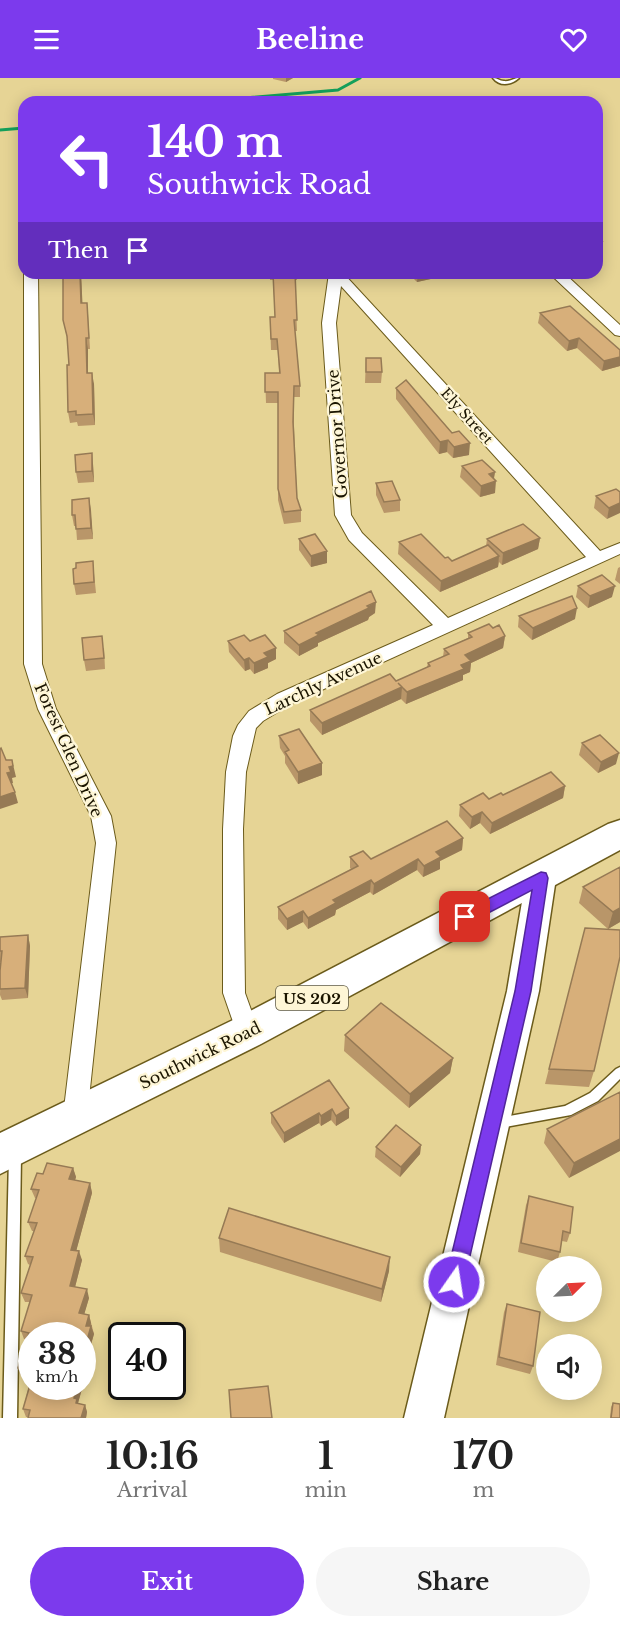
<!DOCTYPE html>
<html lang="en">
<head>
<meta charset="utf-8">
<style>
	:root { --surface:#fff; --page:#f6f6f6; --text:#222; --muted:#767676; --accent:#7c3aed }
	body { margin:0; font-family:"Libre Baskerville",serif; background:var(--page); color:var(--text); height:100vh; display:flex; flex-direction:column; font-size:22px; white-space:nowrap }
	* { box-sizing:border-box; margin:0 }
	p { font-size:20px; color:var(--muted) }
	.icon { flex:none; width:33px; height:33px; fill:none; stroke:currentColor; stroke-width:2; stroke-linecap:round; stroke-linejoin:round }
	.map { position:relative; height:1340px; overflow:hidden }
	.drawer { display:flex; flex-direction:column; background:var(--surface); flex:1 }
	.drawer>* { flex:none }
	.guide { position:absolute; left:18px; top:18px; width:585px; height:183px; border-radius:18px; box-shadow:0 3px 15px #0003; background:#7c3aed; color:#fff; overflow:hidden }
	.needle { width:39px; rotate:66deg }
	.tools { position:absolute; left:536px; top:1178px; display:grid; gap:12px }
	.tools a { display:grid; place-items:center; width:66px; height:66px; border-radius:50%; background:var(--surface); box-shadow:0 3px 15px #0003; font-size:30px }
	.speed { position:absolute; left:18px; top:1244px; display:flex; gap:12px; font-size:30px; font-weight:700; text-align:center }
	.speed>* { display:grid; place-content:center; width:78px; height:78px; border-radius:50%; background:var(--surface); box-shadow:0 3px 15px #0003; line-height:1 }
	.speed small { font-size:15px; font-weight:400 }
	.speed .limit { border:3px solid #111; border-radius:9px; background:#fff; color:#111 }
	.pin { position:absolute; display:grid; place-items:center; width:51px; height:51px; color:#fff; margin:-26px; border-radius:12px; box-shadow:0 3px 9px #0006 }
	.me { position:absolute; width:66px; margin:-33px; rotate:13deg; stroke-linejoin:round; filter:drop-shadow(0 0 4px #0008) }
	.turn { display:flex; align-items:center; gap:21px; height:126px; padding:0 30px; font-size:27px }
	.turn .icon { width:78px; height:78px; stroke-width:2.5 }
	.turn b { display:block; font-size:42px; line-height:51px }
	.then { display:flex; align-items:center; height:57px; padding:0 30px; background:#0003; gap:12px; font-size:22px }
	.eta { display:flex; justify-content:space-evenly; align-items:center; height:102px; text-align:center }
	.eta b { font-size:36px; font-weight:700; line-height:42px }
	.primary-button { display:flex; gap:12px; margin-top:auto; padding:12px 30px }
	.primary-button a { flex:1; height:69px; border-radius:36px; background:var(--accent); color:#fff; font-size:24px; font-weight:700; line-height:69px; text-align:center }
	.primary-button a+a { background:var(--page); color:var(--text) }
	header { display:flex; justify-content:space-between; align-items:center; height:78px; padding:0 30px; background:var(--accent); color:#fff; font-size:27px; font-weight:700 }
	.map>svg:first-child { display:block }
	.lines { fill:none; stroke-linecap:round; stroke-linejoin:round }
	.stream { stroke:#14a05b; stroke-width:3 }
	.lane-casing { stroke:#6b5b1b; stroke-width:3 }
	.street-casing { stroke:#6b5b1b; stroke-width:2 }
	.secondary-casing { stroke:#6b5b1b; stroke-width:3 }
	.highway-casing { stroke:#6b5b1b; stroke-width:3 }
	.lane { fill:#fff; fill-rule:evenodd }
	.street { fill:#fff; fill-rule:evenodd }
	.secondary { fill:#fff; fill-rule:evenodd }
	.highway { fill:#fff; fill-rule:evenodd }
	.wall { fill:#b99669; fill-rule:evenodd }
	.shaded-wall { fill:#967a55 }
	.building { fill:#d7af7a; stroke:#967a55; stroke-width:1.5 }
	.route { fill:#7c3aed; stroke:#51269a; stroke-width:1.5 }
	.labels { text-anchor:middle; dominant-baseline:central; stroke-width:4.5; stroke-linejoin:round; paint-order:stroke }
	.far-street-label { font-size:14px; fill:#1a1400; stroke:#fef6d6 }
	.shield { fill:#fef6d6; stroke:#5e5840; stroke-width:1.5 }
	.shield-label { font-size:15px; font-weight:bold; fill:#1a1400 }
	.street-label { font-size:16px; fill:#1a1400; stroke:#fef6d6 }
</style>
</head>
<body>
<header><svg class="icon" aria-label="menu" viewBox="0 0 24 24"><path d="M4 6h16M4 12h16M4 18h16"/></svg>Beeline<svg class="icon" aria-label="heart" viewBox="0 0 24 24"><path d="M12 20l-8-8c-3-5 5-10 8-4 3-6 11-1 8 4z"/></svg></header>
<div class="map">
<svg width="620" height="1340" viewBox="0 0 620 1340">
	<rect width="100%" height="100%" fill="#e6d495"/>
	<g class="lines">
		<path class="stream" d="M197,24L338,12L360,0
			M0,52L24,50"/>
		<defs>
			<path id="lane" d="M493,0C498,0 499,3 504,3C509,4 514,0 519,0C511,7 500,9 493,0Z
				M620,989V1001L598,1023L571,1037L499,1050L495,1049L493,1045L495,1041L499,1040L565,1028L590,1015L616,991Z
				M15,1073L19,1074L21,1078L17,1340H3L9,1078L11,1074Z"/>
			<path id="street" d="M24,195H38L42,586L56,631L111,738L116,765L87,1039L84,1047L75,1050L66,1047L63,1039L96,765L91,738L38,631L24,586Z
				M329,195H343L600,473L620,465V476L291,626L263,643L256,650L246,694L243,751L245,915L259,954L255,961L247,964L239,961L223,915V751L226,694L233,658L238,647L249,633L277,616L433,547L349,462L335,437L322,245ZM341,208L586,479L448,540L362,455L351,437L336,245Z
				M549,195H564L620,247V258L615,257Z"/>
			<path id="secondary" d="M541,788L551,792L556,800L539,913L444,1340H404L507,913L526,800L531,792Z"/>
			<path id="highway" d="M620,742V772L261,966L0,1096V1055L233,942L608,746Z"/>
		</defs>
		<use href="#lane" class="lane-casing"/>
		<use href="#street" class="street-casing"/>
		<use href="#secondary" class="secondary-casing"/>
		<use href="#highway" class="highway-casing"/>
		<use href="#lane" class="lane"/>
		<use href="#street" class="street"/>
		<use href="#secondary" class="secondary"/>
		<use href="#highway" class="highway"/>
	</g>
	<path class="wall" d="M273,0H293L286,4L273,1Z
		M63,195H81L82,225H87L88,236L90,271H88V295L94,306L95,347L78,348L77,344L70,345L68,334L69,287L68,264L63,242Z
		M270,195H297V202H295L297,253H295L300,308V319H294V348L297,420L301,432V444L284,446L278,422V325H266L265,295H279L278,272H271L270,239H275L273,202H270Z
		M408,195H458L417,204Z
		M540,235L620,272V288L602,293L577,270L567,273L538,245Z
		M366,280L382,294L381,305H365Z
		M396,310L452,355L469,377L453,380L447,374L439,376L396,321Z
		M93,386L94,404L78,405L76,394Z
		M462,388L495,394L494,401L495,415L480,419L460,399Z
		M376,405L400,422V433L384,435L376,417Z
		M616,411L607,441L594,430L596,418Z
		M89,420L93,461L77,462L76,448H74L72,437Z
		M540,460L538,471L502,487L499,484L498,489L440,514L398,476L399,464L452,483L486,468L487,461Z
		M299,461L327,485L311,489L299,472Z
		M620,489V506L615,502L618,490Z
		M94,495L96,515L76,517L74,506Z
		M578,508L612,519L588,530L576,519Z
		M375,535L369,539L368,542L318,565V568L299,578L284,565V553Z
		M519,538L575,541L532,562L518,549Z
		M468,555L505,558L503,570L471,585L470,594L463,597V602L406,626L401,621L322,657L310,643V632L396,603L427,589L428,585L443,579L444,571L468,560Z
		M228,563H250L276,581L268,585V590L254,596L250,591L245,593L229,574Z
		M104,570L105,591L86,593L84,582Z
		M279,658L322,685V697L298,706L285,685V678L280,670Z
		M582,665L616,686L598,695L579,677Z
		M565,708L563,720L490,756L480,745L470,751L459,738L460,727L489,721L503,717Z
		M463,760L462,772L440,783V791L423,799L417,792L373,817L370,814L336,832L335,837L308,851L303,844L287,852L278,841V829L351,791L350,790V779L371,781Z
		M620,789V844L608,851L579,825L583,809Z
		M28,857L30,868L28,920L2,922L0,917L1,884H0V859Z
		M581,866L594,993L589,1009L545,1006Z
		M345,957L453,980L450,995L409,1030L344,973Z
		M620,1014L569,1100L544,1065L547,1051Z
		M349,1030V1040L336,1048L331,1042L321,1048L319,1045L284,1065L271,1045V1035Z
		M421,1067L420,1076L400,1099L375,1079L376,1069Z
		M73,1090L76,1099L75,1102L90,1105L92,1115L76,1173L82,1182L75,1209L89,1220L84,1236L89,1237L94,1256L87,1280L89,1286L78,1325L79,1326L85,1327L87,1334L86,1340H28V1339H26L23,1331L31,1300L21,1298L18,1290L27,1262L24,1261L21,1253L30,1224H25L21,1215L30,1187L28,1186L25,1178L34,1153H32L28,1144L37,1120H35L31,1111L43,1096ZM32,1257L82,1308H32Z
		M529,1118L570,1155L567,1164L562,1163L560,1174L557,1184L518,1174L526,1127Z
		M219,1160L389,1193L381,1224L220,1174Z
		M507,1226L533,1288L530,1296L496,1287L504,1234Z
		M613,1325L620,1340H610L611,1329Z"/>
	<path class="shaded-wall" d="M286,0H293L286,4Z
		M602,163L600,173L597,174V164Z
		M80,195H81L83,236L81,225Z
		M418,195H458L417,204Z
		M86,260L88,271V306L87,295Z
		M579,260L577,270L567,273L569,263Z
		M620,279V288L602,293L604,283Z
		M92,295L94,306L95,347L93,336Z
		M448,362L447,374L439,376L440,364Z
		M470,365L469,377L453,380L454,369Z
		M92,375L93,386L94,404L92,393Z
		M495,394L493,404L496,403L495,415L480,419L481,408L489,396Z
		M89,420L91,432L93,461L91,450Z
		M620,425V435L607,441L609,430Z
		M540,460L538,471L502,487L503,475Z
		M327,473V485L311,489V478Z
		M499,478L498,489L440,514L441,503Z
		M615,508L612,519L588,530L590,518Z
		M376,524L375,535L369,539L368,542L318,565V568L299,578V567L316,555Z
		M577,530L575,541L532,562L533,550Z
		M505,558L503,570L471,585L470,594L463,597V602L406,626L407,614L461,587L465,577Z
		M276,570V581L268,585V590L254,596V585L264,575Z
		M249,580L250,591L245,593L244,582Z
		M402,609L401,621L322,657V645Z
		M619,675L616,686L598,695L601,684Z
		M12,682L16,699L12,700L13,705L10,706L7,695Z
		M322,685V697L298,706V694Z
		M565,708L563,720L490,756L492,745Z
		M15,714L18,725L0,731V719Z
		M482,734L480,745L470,751L472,739Z
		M463,760L462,772L440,783V791L423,799L424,788L436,774Z
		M418,781L417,792L373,817L374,806Z
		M371,802L370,814L336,832L335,837L308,851V840L333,822Z
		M620,830V844L608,851L613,834Z
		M303,833V844L287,852V841Z
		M28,857L30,868L28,920L25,910Z
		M453,980L450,995L409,1030L410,1016Z
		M349,1030V1040L336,1048V1038Z
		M332,1031L331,1042L321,1048V1038Z
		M319,1035V1045L284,1065V1055Z
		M620,1061V1073L569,1100L574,1085Z
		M421,1067L420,1076L400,1099L401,1089Z
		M73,1090L76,1099L72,1111L69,1101Z
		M90,1105L92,1115L74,1181L71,1172Z
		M79,1173L82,1182L73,1217L70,1208Z
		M390,1179L389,1193L381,1224L382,1211Z
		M87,1211L89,1220L82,1244L79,1235Z
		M89,1237L91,1245L89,1256L86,1248Z
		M91,1248L94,1256L87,1280L89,1286L78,1325L80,1328L79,1333L74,1320L78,1308H82L83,1277Z
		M85,1327L87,1334L86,1340H81Z"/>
	<path class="building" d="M597,159L602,163L597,164Z
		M63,195H80L81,225H87L89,260H86L87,295H92L93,336L76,337V333L68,334L67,287H69L67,258L63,242Z
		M273,195H295L297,242H294L300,308H294L293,344L297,420L301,432L284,434L278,411V314H265V295H280L277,261H271L270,239H275Z
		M570,228L620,272V279L604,283L579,260L569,263L540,235Z
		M366,280H381L382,294H366Z
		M406,302L452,355L459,353L470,365L454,369L448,362L440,364L396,310Z
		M92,375V393L76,394L75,377Z
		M482,382L495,394L489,396L496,403L481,408L462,388Z
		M392,403L400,422L384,424L376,405Z
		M616,411L620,414V425L609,430L596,418Z
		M89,420L91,450L76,451L75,437H72V422Z
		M523,446L540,460L503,475L487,461Z
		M315,456L327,473L311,478L299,461Z
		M421,456L445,480L448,479L452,483L488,467L499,478L441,503L399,464Z
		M93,483L94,504L74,506L73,491L76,490V485Z
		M602,497L615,508L590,518L578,508Z
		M371,513L376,524L367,528L369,530L316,555L319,557L299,567L284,553Z
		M572,518L577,530L533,550L519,538Z
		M489,546L493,550L499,547L505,558L465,577L471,583L461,587L464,591L407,614L398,605L402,609L322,645L310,632L390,596L396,603L430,588L428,585L449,576L444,571L472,559L468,555Z
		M244,557L250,563L265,557L276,570L264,575L268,579L254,585L249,580L244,582L228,563Z
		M102,558L104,580L84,582L82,560Z
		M299,651L322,685L298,694L285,674L289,672L279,658Z
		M600,657L619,675L601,684L582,665Z
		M1,670L6,682H12L13,688L9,689L11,694L7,695L15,714L0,719V671Z
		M551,694L565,708L492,745L482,734L472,739L460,727L483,715L489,721L501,715L503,717Z
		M447,743L463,760L436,774L441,779L424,788L418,781L374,806L371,802L333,822L336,825L308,840L303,833L287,841L278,829L358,788L350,779L363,773L371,781Z
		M620,789V830L613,834L583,809Z
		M585,850L620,852V879L594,993L549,991Z
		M28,857L25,910L0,911V893L2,873H0V859Z
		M381,925L453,980L410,1016L345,957Z
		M329,1002L349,1030L336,1038L332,1031L321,1038L319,1035L284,1055L271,1035Z
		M620,1014V1061L574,1085L547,1051Z
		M396,1047L421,1067L401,1089L376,1069Z
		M47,1085L73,1090L69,1101L90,1105L71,1172L79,1173L70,1208L87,1211L79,1235L89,1237L86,1248H91L83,1277L86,1278L82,1291V1257H32V1293L18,1290L29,1255L21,1253L32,1217L21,1215L33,1179L25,1178L37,1145L28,1144L39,1112L31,1111L37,1095L43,1096Z
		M529,1118L573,1129L570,1155L563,1153L560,1174L521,1165Z
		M229,1130L390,1179L382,1211L219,1160Z
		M507,1226L540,1234L533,1288L499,1279Z
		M32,1300V1308H78L74,1320L77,1321L76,1325L85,1327L81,1340H28L30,1332L23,1331Z
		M268,1308L272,1340H231L229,1312Z
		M613,1325L620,1326V1340H611Z"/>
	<path class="route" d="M541,794L546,795L548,800L531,913L464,1204L461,1210L454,1213L448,1210L445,1204L515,913L532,812L471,844L465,846L460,844L458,839L460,835Z"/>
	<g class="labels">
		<g class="far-street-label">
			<text transform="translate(467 338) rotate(48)">Ely Street</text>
		</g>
		<rect class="shield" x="276" y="908" width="72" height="24" rx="4.5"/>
		<g class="shield-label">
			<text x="312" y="920">US 202</text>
		</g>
		<g class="street-label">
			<text transform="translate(337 356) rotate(-94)">Governor Drive</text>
			<text transform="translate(323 605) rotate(-25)">Larchly Avenue</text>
			<text transform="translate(69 672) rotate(66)">Forest Glen Drive</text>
			<text transform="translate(200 977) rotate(-26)">Southwick Road</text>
		</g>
	</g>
</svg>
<div class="tools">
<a><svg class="needle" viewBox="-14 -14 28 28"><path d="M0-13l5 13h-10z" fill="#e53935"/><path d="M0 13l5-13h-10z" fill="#767676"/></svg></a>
<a><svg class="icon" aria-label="sound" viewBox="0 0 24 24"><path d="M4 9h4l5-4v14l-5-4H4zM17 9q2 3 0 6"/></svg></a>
</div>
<div class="speed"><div>38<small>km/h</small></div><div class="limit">40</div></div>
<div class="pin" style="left:465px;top:839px;background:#d93025"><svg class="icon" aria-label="arrive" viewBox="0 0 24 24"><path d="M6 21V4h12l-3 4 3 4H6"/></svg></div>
<svg class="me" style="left:454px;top:1204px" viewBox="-20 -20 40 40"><circle r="17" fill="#7c3aed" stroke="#fff" stroke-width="3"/><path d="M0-11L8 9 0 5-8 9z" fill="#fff"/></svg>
<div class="guide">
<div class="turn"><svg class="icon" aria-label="left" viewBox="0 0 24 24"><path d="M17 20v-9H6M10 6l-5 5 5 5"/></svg><div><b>140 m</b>Southwick Road</div></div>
<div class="then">Then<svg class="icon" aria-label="arrive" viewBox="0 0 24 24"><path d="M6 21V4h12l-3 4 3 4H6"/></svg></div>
</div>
</div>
<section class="drawer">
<div class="eta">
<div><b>10:16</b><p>Arrival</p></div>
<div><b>1</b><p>min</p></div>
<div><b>170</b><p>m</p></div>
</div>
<div class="primary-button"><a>Exit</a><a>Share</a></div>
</section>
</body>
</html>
